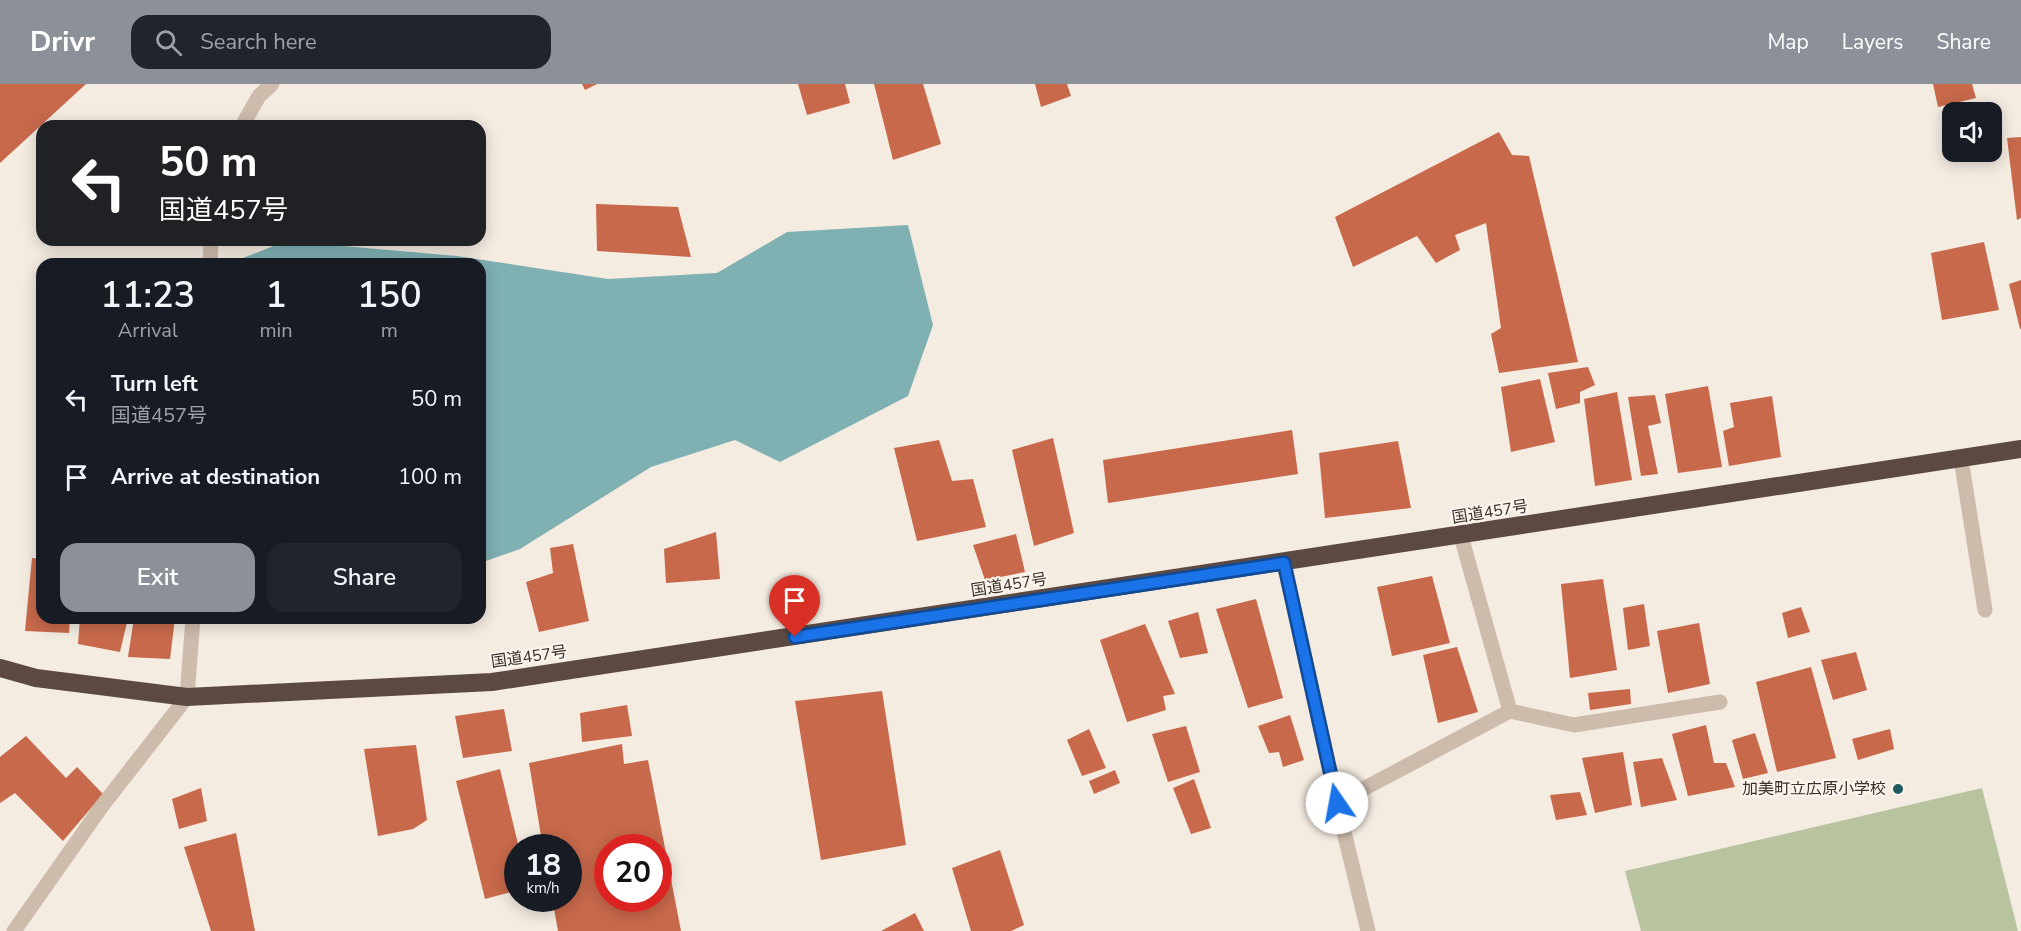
<!DOCTYPE html>
<html lang="en">
<head>
<meta charset="utf-8">
<style>
	:root { --surface:#171b24; --page:#20242c; --text:#f1f3f6; --muted:#9ea1a6; --accent:#8c9099 }
	body { margin:0; font-family:"Nunito Sans","Noto Sans JP",sans-serif; background:var(--page); color:var(--text); height:100vh; display:flex; flex-direction:column; font-size:22px; white-space:nowrap }
	* { box-sizing:border-box; margin:0 }
	p { font-size:20px; color:var(--muted) }
	.icon { flex:none; width:33px; height:33px; fill:none; stroke:currentColor; stroke-width:2; stroke-linecap:round; stroke-linejoin:round }
	.map { position:relative; flex:1; overflow:hidden }
	.details { position:absolute; left:36px; top:174px; width:450px; height:366px; display:flex; flex-direction:column; background:var(--surface); border-radius:18px; box-shadow:0 3px 15px #0003 }
	.details>* { flex:none }
	.guide { position:absolute; left:36px; top:36px; width:450px; height:126px; border-radius:18px; box-shadow:0 3px 15px #0003; background:#202124; color:#fff; overflow:hidden }
	.tools { position:absolute; left:1942px; top:18px; display:grid; gap:12px }
	.tools a { display:grid; place-items:center; width:60px; height:60px; border-radius:12px; background:var(--surface); box-shadow:0 3px 15px #0003; font-size:30px }
	.speed { position:absolute; left:504px; top:750px; display:flex; gap:12px; font-size:30px; font-weight:700; text-align:center }
	.speed>* { display:grid; place-content:center; width:78px; height:78px; border-radius:50%; background:var(--surface); box-shadow:0 3px 15px #0003; line-height:1 }
	.speed small { font-size:15px; font-weight:400 }
	.speed .limit { border:9px solid #d22; background:#fff; color:#111 }
	.pin { position:absolute; display:grid; place-items:center; width:51px; height:51px; color:#fff; margin:-62px -26px; border-radius:50% 50% 50% 0; rotate:-45deg; box-shadow:0 0 6px #0007 }
	.pin .icon { rotate:45deg }
	.me { position:absolute; width:66px; margin:-33px; rotate:348deg; stroke-linejoin:round; filter:drop-shadow(0 0 4px #0008) }
	.turn { display:flex; align-items:center; gap:21px; height:126px; padding:0 24px; font-size:27px }
	.turn .icon { width:78px; height:78px; stroke-width:2.5 }
	.turn b { display:block; font-size:42px; line-height:51px }
	.eta { display:flex; justify-content:space-evenly; align-items:center; height:102px; text-align:center }
	.eta b { font-size:36px; font-weight:600; line-height:42px }
	.button { display:flex; gap:12px; margin-top:auto; padding:12px 24px }
	.button a { flex:1; height:69px; border-radius:18px; background:var(--accent); color:#fff; font-size:24px; font-weight:600; line-height:69px; text-align:center }
	.button a+a { background:var(--page); color:var(--text) }
	ul { padding:0; list-style:none }
	li { display:flex; align-items:center; gap:18px; height:78px; padding:0 24px }
	li div { flex:1 }
	li b { display:block; font-size:22px }
	li em { font-style:normal }
	header { display:flex; align-items:center; gap:36px; box-sizing:border-box; height:84px; padding:0 30px; background:var(--accent); color:#fff }
	header strong { font-size:28px }
	nav { display:flex; gap:33px; margin-inline-start:auto; font-size:21px }
	.search { width:420px; height:54px; background:var(--page); display:flex; align-items:center; gap:15px; box-sizing:border-box; padding:0 21px; border-radius:18px; color:var(--muted); font-size:22px }
	.map>svg:first-child { display:block }
	.green { fill:#b8c4a0 }
	.water { fill:#7fb0b2 }
	.building { fill:#c8694b; fill-rule:evenodd }
	.lines { fill:none; stroke-linecap:round; stroke-linejoin:round }
	.minor { stroke:#cdbbac; stroke-width:15 }
	.highway { stroke:#5c4a42; stroke-width:18 }
	.route-casing { stroke:#114b97; stroke-width:15 }
	.route { stroke:#1a73e8; stroke-width:10 }
	.poi-dot { fill:#1f5a5e; stroke:#fbf5ee; stroke-width:2 }
	.labels { text-anchor:middle; dominant-baseline:central; stroke-width:4.5; stroke-linejoin:round; paint-order:stroke }
	.street-label { font-size:16px; fill:#3b302b; stroke:#fbf5ee }
	.poi-label { font-size:16px; fill:#3b302b; stroke:#fbf5ee; text-anchor:end }
</style>
</head>
<body>
<header>
<strong>Drivr</strong>
<div class="search"><svg class="icon" aria-label="search" viewBox="0 0 24 24"><circle cx="10" cy="10" r="6"/><path d="M15 15l6 6"/></svg>Search here</div>
<nav><a>Map</a><a>Layers</a><a>Share</a></nav>
</header>
<div class="map">
<svg width="2021" height="847" viewBox="0 0 2021 847">
	<rect width="100%" height="100%" fill="#f4ebe1"/>
	<path class="green" d="M1982,704L2018,847H1641L1625,787Z"/>
	<path class="water" d="M908,141L933,241L908,312L780,378L735,356L651,383L520,465L480,479V180H243V174L286,157L457,172L608,195L717,189L787,148Z"/>
	<path class="building" d="M0,0H86L0,79Z
		M582,0H597L585,6Z
		M798,0H845L850,19L807,31Z
		M874,0H923L941,60L893,76Z
		M1035,0H1067L1071,12L1041,23Z
		M1933,0H1972L1976,14L1938,23Z
		M1499,48L1512,71L1529,72L1578,278L1499,289L1491,250L1501,244L1486,139L1455,151L1460,166L1436,179L1417,152L1353,183L1335,133Z
		M2021,53V134L2017,136L2007,54Z
		M596,120L678,123L691,173L597,167Z
		M1984,158L1999,226L1942,236L1931,169Z
		M2021,196V245H2020L2009,200Z
		M1588,283L1595,301L1580,308V319L1556,325L1548,289Z
		M1540,295L1555,358L1511,368L1501,303Z
		M1708,302L1722,383L1678,389L1665,310Z
		M1617,308L1632,396L1595,402L1584,315Z
		M1655,311L1661,339L1648,342L1658,390L1641,392L1628,313Z
		M1772,312L1781,373L1729,382L1723,347L1734,343L1730,319Z
		M1292,346L1298,390L1108,419L1103,376Z
		M1053,354L1074,449L1034,462L1012,366Z
		M939,356L952,397L973,395L986,443L917,457L894,364Z
		M1398,357L1411,424L1325,434L1319,369Z
		M716,448L720,495L666,499L664,465Z
		M1016,450L1025,488L985,496L973,461Z
		M573,460L589,537L539,548L526,498L553,489L550,464Z
		M32,474L42,475V534H70L69,549L25,547Z
		M1432,492L1450,559L1392,572L1377,503Z
		M1603,495L1617,586L1570,594L1561,500Z
		M1256,515L1283,614L1248,624L1216,525Z
		M1644,520L1650,562L1628,566L1623,524Z
		M1801,523L1810,548L1788,554L1782,529Z
		M1198,528L1208,569L1180,574L1168,537Z
		M80,534H128L120,568L78,560Z
		M134,534H175L170,575L128,573Z
		M1699,539L1710,600L1668,609L1657,547Z
		M1145,540L1175,610L1163,612L1166,626L1127,638L1100,556Z
		M1457,563L1478,628L1438,639L1423,571Z
		M1856,568L1867,606L1833,616L1821,576Z
		M1811,583L1836,674L1777,688L1756,598Z
		M1630,605L1631,620L1590,626L1588,609Z
		M882,607L906,761L821,776L795,617Z
		M627,621L632,652L582,658L580,629Z
		M504,625L512,667L463,674L455,632Z
		M1290,631L1304,676L1283,683L1279,668L1269,669L1258,642Z
		M1706,641L1714,679H1726L1735,703L1688,712L1672,650Z
		M1186,642L1200,688L1168,698L1152,650Z
		M1089,645L1106,684L1082,692L1067,656Z
		M1890,645L1894,665L1858,676L1852,655Z
		M1755,649L1768,689L1743,695L1732,656Z
		M26,652L66,694L77,683L103,710L63,757L15,709L0,719V673Z
		M622,660L624,680L648,676L681,847H558L552,814H568V764H543L529,679ZM608,764H658V814H608Z
		M416,661L427,736L413,745L378,752L364,665Z
		M1623,668L1632,721L1595,729L1582,674Z
		M1662,674L1677,716L1641,723L1633,678Z
		M500,685L519,764L518,806L485,815L456,697Z
		M1115,686L1120,699L1094,710L1089,697Z
		M1194,695L1211,744L1191,750L1173,704Z
		M201,704L207,737L179,745L172,715Z
		M1580,708L1587,731L1556,736L1550,711Z
		M236,749L255,847H211L184,763Z
		M1000,766L1024,841L1011,847H971L952,784Z
		M915,829L924,847H881Z"/>
	<g class="lines">
		<path class="minor" d="M242,42L259,12L272,0
			M210,180L211,156
			M1961,375L1985,526
			M1284,479L1337,719
			M1510,627L1574,641L1720,618
			M14,847L102,722L187,613L193,534
			M1368,847L1337,719L1510,627L1461,452"/>
		<path class="highway" d="M0,584L36,594L187,613L492,598L2021,365"/>
	</g>
	<g class="lines">
		<defs>
			<path id="route" d="M795,553L1284,479L1337,719"/>
		</defs>
		<use href="#route" class="route-casing"/>
		<use href="#route" class="route"/>
	</g>
	<circle class="poi-dot" cx="1898" cy="705" r="6"/>
	<g class="labels">
		<g class="street-label">
			<text transform="translate(1490 428) rotate(-9)">国道457号</text>
			<text transform="translate(1009 501) rotate(-9)">国道457号</text>
			<text transform="translate(529 573) rotate(-8)">国道457号</text>
		</g>
		<g class="poi-label">
			<text x="1886" y="705">加美町立広原小学校</text>
		</g>
	</g>
</svg>
<div class="tools">
<a><svg class="icon" aria-label="sound" viewBox="0 0 24 24"><path d="M4 9h4l5-4v14l-5-4H4zM17 9q2 3 0 6"/></svg></a>
</div>
<div class="speed"><div>18<small>km/h</small></div><div class="limit">20</div></div>
<div class="pin" style="left:795px;top:553px;background:#d93025"><svg class="icon" aria-label="arrive" viewBox="0 0 24 24"><path d="M6 21V4h12l-3 4 3 4H6"/></svg></div>
<svg class="me" style="left:1337px;top:719px" viewBox="-20 -20 40 40"><circle r="19" fill="#fff"/><path d="M0-13L10 11 0 6-10 11z" fill="#1a73e8"/></svg>
<div class="guide">
<div class="turn"><svg class="icon" aria-label="left" viewBox="0 0 24 24"><path d="M17 20v-9H6M10 6l-5 5 5 5"/></svg><div><b>50 m</b>国道457号</div></div>
</div>
<section class="details">
<div class="eta">
<div><b>11:23</b><p>Arrival</p></div>
<div><b>1</b><p>min</p></div>
<div><b>150</b><p>m</p></div>
</div>
<ul>
<li><svg class="icon" aria-label="left" viewBox="0 0 24 24"><path d="M17 20v-9H6M10 6l-5 5 5 5"/></svg><div><b>Turn left</b><p>国道457号</p></div><em>50 m</em></li>
<li><svg class="icon" aria-label="arrive" viewBox="0 0 24 24"><path d="M6 21V4h12l-3 4 3 4H6"/></svg><div><b>Arrive at destination</b></div><em>100 m</em></li>
</ul>
<div class="button"><a>Exit</a><a>Share</a></div>
</section>
</div>
</body>
</html>
